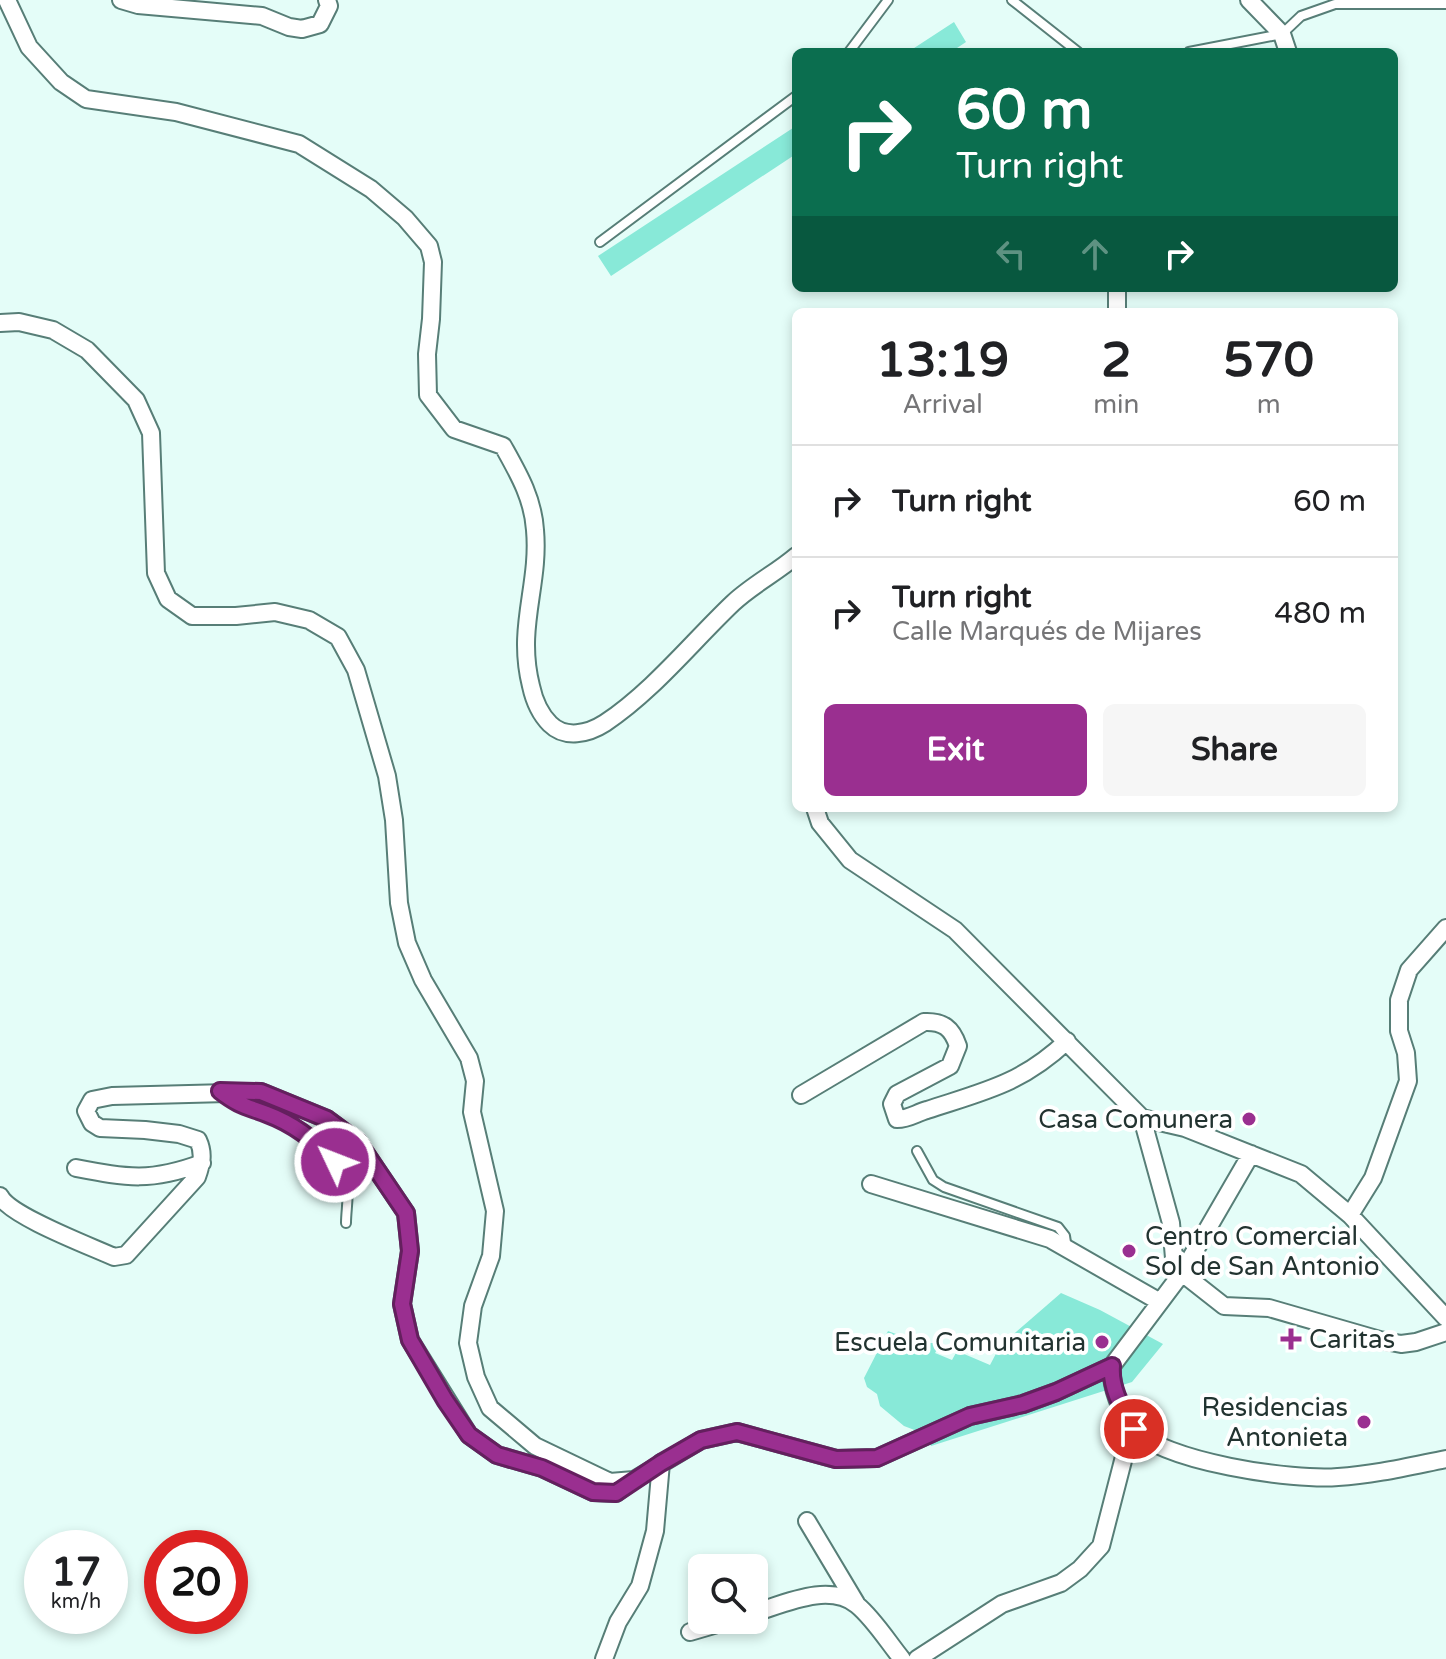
<!DOCTYPE html>
<html lang="en">
<head>
<meta charset="utf-8">
<style>
	:root { --surface:#fff; --page:#f6f6f6; --text:#202124; --muted:#757577; --line:#e0e0e0; --accent:#9a2f90 }
	body { margin:0; font-family:"Varela Round",sans-serif; background:var(--page); color:var(--text); height:100vh; display:flex; flex-direction:column; font-size:30px; white-space:nowrap }
	* { box-sizing:border-box; margin:0 }
	p { font-size:26px; color:var(--muted) }
	.icon { flex:none; width:44px; height:44px; fill:none; stroke:currentColor; stroke-width:2; stroke-linecap:round; stroke-linejoin:round }
	.map { position:relative; flex:1; overflow:hidden }
	.details { position:absolute; left:792px; top:308px; width:606px; height:504px; display:flex; flex-direction:column; background:var(--surface); border-radius:12px; box-shadow:0 4px 12px #0003 }
	.details>* { flex:none }
	.top-card { position:absolute; left:792px; top:48px; width:606px; height:244px; border-radius:12px; box-shadow:0 4px 12px #0003; background:#0b6e4f; color:#fff; overflow:hidden }
	.controls { position:absolute; left:688px; top:1554px; display:grid; gap:16px }
	.controls a { display:grid; place-items:center; width:80px; height:80px; border-radius:12px; background:var(--surface); box-shadow:0 4px 12px #0003; font-size:40px }
	.speed { position:absolute; left:24px; top:1530px; display:flex; gap:16px; font-size:40px; font-weight:700; text-align:center }
	.speed>* { display:grid; place-content:center; width:104px; height:104px; border-radius:50%; background:var(--surface); box-shadow:0 4px 12px #0003; line-height:1 }
	.speed small { font-size:20px; font-weight:400 }
	.speed .limit { border:12px solid #d22; background:#fff; color:#111 }
	.pin { position:absolute; display:grid; place-items:center; width:68px; height:68px; color:#fff; margin:-34px; border:4px solid #fff; border-radius:50%; box-shadow:0 2px 8px #0007 }
	.me { position:absolute; width:88px; margin:-44px; rotate:313deg; stroke-linejoin:round; filter:drop-shadow(0 0 6px #0008) }
	.turn { display:flex; align-items:center; gap:28px; height:168px; padding:0 32px; font-size:36px }
	.turn .icon { width:104px; height:104px; stroke-width:2.5 }
	.turn b { display:block; font-size:56px; line-height:68px }
	.lanes { display:flex; align-items:center; height:76px; padding:0 32px; background:#0003; justify-content:center; gap:40px; direction:ltr }
	.lanes .off { opacity:.35 }
	.eta { display:flex; justify-content:space-evenly; align-items:center; height:136px; text-align:center }
	.eta b { font-size:48px; font-weight:700; line-height:56px }
	.primary-button { display:flex; gap:16px; margin-top:auto; padding:16px 32px }
	.primary-button a { flex:1; height:92px; border-radius:12px; background:var(--accent); color:#fff; font-size:32px; font-weight:700; line-height:92px; text-align:center }
	.primary-button a+a { background:var(--page); color:var(--text) }
	ul { padding:0; list-style:none }
	li { display:flex; align-items:center; gap:24px; height:112px; padding:0 32px; border-top:2px solid var(--line) }
	li div { flex:1 }
	li b { display:block; font-size:30px }
	li em { font-style:normal }
	.map>svg:first-child { display:block }
	.green { fill:#88e9d8 }
	.lines { fill:none; stroke-linecap:round; stroke-linejoin:round }
	.service-casing { stroke:#577e77; stroke-width:12 }
	.minor-casing { stroke:#577e77; stroke-width:20 }
	.service { stroke:#fff; stroke-width:8 }
	.minor { stroke:#fff; stroke-width:16 }
	.route-casing { stroke:#641f5e; stroke-width:20 }
	.route { stroke:#9a2f90; stroke-width:14 }
	.poi-dot { fill:#9a2f90; stroke:#fff; stroke-width:3 }
	.labels { text-anchor:middle; dominant-baseline:central; stroke-width:8; stroke-linejoin:round; paint-order:stroke }
	.poi-label { font-size:26px; fill:#223330; stroke:#fff; text-anchor:end }
</style>
</head>
<body>
<div class="map">
<svg width="1446" height="1659" viewBox="0 0 1446 1659">
	<rect width="100%" height="100%" fill="#e4fdf8"/>
	<path class="green" d="M954,22L966,42L951,52H908Z
		M796,126V154L611,276L598,256Z
		M1061,1293L1100,1310L1163,1344L1132,1382L931,1446L925,1434L904,1426L880,1406L877,1394L867,1387L864,1378L888,1331L920,1343H941L935,1353L952,1360L957,1351L990,1365L1000,1346Z"/>
	<g class="lines">
		<defs>
			<path id="service" d="M1012,0L1078,52
				M849,52L888,0
				M1189,52L1282,34L1301,16L1335,4H1446
				M600,242L796,96
				M224,1094C242,1108 251,1107 269,1115C298,1128 339,1151 347,1185C349,1196 346,1211 346,1223
				M917,1151L933,1180L944,1187L1058,1227L1065,1236L1067,1249"/>
			<path id="minor" d="M7,0L29,47L61,82L86,99L176,112L299,144L371,189L405,218L429,246L433,262L431,319L427,354L428,395L454,429L503,446C518,473 533,498 535,530C540,585 516,627 531,686C534,700 540,714 550,724C565,739 588,734 605,723C653,691 691,643 733,603C752,585 776,573 796,556
				M121,0L138,5L262,16L289,27L302,29L320,24L329,6L327,0
				M1249,0L1282,34L1288,52
				M1117,312V288
				M0,323L19,322L53,330L87,350L136,400L151,433L156,573L168,599L192,616H236L275,612L309,620L338,637L356,670L387,776L394,820L399,903L407,943L423,980L469,1058L475,1081L472,1112L495,1211L491,1256L473,1306L468,1343L476,1377L490,1408L535,1446L610,1482L634,1480L701,1440L737,1432L836,1459L877,1458L970,1416L1023,1404L1056,1392L1112,1366L1182,1273L1251,1154
				M815,808L820,823L850,860L955,930L1142,1118
				M801,1095L924,1022C943,1021 952,1028 958,1046L950,1066L897,1094L892,1104L897,1119C909,1119 916,1113 927,1110C985,1091 1021,1084 1067,1041
				M1142,1118L1185,1128L1301,1174L1350,1215L1446,1318
				M1142,1118L1171,1223L1176,1281
				M76,1168C128,1178 151,1182 202,1163
				M871,1184L1050,1239L1160,1302
				M0,1196C10,1216 90,1246 114,1257L126,1255L197,1177C202,1163 204,1153 198,1140L179,1134L145,1130L100,1128L92,1123L86,1111L92,1100L112,1096L261,1092L327,1119L358,1142L406,1213L410,1251L402,1304L410,1340L469,1435L497,1455L542,1468L593,1492L616,1493L632,1481
				M1350,1215L1373,1178L1408,1081L1406,1053L1399,1031V1000L1409,970L1446,928
				M1182,1273L1224,1306L1269,1308L1380,1340L1401,1344L1416,1342L1446,1332
				M1112,1366C1110,1386 1121,1413 1133,1428C1162,1462 1294,1481 1338,1477C1374,1475 1411,1466 1446,1459
				M807,1521L856,1603
				M754,1613C784,1604 829,1582 857,1605C874,1619 888,1642 902,1659
				M690,1632L731,1620
				M604,1659L618,1622L640,1586L655,1531L661,1463
				M917,1659L1002,1604L1061,1583L1080,1569L1101,1546L1126,1449L1134,1429"/>
		</defs>
		<use href="#service" class="service-casing"/>
		<use href="#minor" class="minor-casing"/>
		<use href="#service" class="service"/>
		<use href="#minor" class="minor"/>
	</g>
	<g class="lines">
		<defs>
			<path id="route" d="M335,1162C316,1141 294,1124 267,1114C246,1106 239,1106 220,1091L261,1092L327,1119L358,1142L406,1213L410,1251L402,1304L410,1340L445,1400L469,1435L497,1455L542,1468L593,1492L616,1493L661,1463L701,1440L737,1432L836,1459L877,1458L970,1416L1023,1404L1056,1392L1112,1366C1110,1389 1123,1409 1134,1429"/>
		</defs>
		<use href="#route" class="route-casing"/>
		<use href="#route" class="route"/>
	</g>
	<g class="poi-dot">
		<circle cx="1249" cy="1119" r="8"/>
		<circle cx="1129" cy="1251" r="8"/>
		<path d="M1287 1327h8v8h8v8h-8v8h-8v-8h-8v-8h8z"/>
		<circle cx="1102" cy="1342" r="8"/>
		<circle cx="1364" cy="1422" r="8"/>
	</g>
	<g class="labels">
		<g class="poi-label">
			<text x="1233" y="1119">Casa Comunera</text>
			<text x="1145" y="1236" text-anchor="start">Centro Comercial<tspan x="1145" dy="30">Sol de San Antonio</tspan></text>
			<text x="1309" y="1339" text-anchor="start">Caritas</text>
			<text x="1086" y="1342">Escuela Comunitaria</text>
			<text x="1348" y="1407">Residencias<tspan x="1348" dy="30">Antonieta</tspan></text>
		</g>
	</g>
</svg>
<div class="controls">
<a><svg class="icon" aria-label="search" viewBox="0 0 24 24"><circle cx="10" cy="10" r="6"/><path d="M15 15l6 6"/></svg></a>
</div>
<div class="speed"><div>17<small>km/h</small></div><div class="limit">20</div></div>
<div class="pin" style="left:1134px;top:1429px;background:#d93025"><svg class="icon" aria-label="arrive" viewBox="0 0 24 24"><path d="M6 21V4h12l-3 4 3 4H6"/></svg></div>
<svg class="me" style="left:335px;top:1162px" viewBox="-20 -20 40 40"><circle r="17" fill="#9a2f90" stroke="#fff" stroke-width="3"/><path d="M0-11L8 9 0 5-8 9z" fill="#fff"/></svg>
<div class="top-card">
<div class="turn"><svg class="icon" aria-label="right" viewBox="0 0 24 24"><path d="M7 20v-9h11M14 6l5 5-5 5"/></svg><div><b>60 m</b>Turn right</div></div>
<div class="lanes"><svg class="icon off" aria-label="left" viewBox="0 0 24 24"><path d="M17 20v-9H6M10 6l-5 5 5 5"/></svg><svg class="icon off" aria-label="ahead" viewBox="0 0 24 24"><path d="M12 20V5M6 11l6-6 6 6"/></svg><svg class="icon" aria-label="right" viewBox="0 0 24 24"><path d="M7 20v-9h11M14 6l5 5-5 5"/></svg></div>
</div>
<section class="details">
<div class="eta">
<div><b>13:19</b><p>Arrival</p></div>
<div><b>2</b><p>min</p></div>
<div><b>570</b><p>m</p></div>
</div>
<ul>
<li><svg class="icon" aria-label="right" viewBox="0 0 24 24"><path d="M7 20v-9h11M14 6l5 5-5 5"/></svg><div><b>Turn right</b></div><em>60 m</em></li>
<li><svg class="icon" aria-label="right" viewBox="0 0 24 24"><path d="M7 20v-9h11M14 6l5 5-5 5"/></svg><div><b>Turn right</b><p>Calle Marqués de Mijares</p></div><em>480 m</em></li>
</ul>
<div class="primary-button"><a>Exit</a><a>Share</a></div>
</section>
</div>
</body>
</html>
